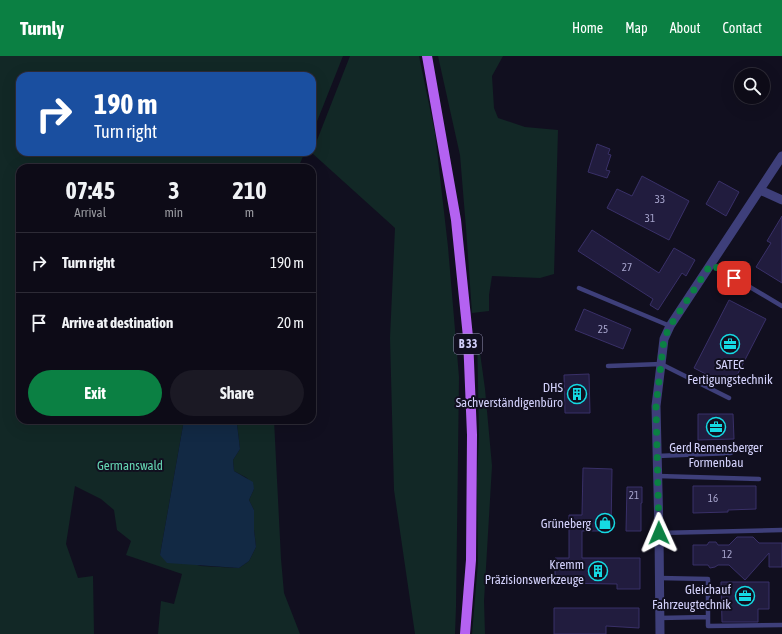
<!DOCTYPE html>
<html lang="en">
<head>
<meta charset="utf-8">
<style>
	:root { --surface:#0d0b17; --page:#1b1924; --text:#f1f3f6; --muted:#9a9ba1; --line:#2d2b36; --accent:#0b8043 }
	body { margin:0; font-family:"Asap Condensed",sans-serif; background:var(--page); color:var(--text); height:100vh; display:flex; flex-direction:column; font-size:15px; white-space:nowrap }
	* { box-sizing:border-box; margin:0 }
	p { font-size:13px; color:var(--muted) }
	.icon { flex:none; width:22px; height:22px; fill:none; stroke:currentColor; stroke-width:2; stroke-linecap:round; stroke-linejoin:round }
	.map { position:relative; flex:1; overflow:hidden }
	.sheet { position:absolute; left:16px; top:108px; width:300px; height:260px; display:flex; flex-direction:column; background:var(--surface); border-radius:12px; box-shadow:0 4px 16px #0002,0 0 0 1px var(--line) }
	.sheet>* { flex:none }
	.top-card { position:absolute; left:16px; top:16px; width:300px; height:84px; border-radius:12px; box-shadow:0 4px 16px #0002,0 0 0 1px var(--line); background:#1a4fa0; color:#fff; overflow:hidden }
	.buttons { position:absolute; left:734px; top:12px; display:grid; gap:8px }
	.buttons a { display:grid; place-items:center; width:36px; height:36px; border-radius:50%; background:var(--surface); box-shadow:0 4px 16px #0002,0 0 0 1px var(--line); font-size:20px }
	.pin { position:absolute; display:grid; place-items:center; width:34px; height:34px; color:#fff; margin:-17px; border-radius:8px; box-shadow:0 2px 6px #0006 }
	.me { position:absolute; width:44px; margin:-22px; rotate:359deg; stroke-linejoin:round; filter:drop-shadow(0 0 3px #0008) }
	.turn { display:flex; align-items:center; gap:14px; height:84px; padding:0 12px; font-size:18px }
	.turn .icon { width:52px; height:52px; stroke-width:2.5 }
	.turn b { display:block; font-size:28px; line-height:34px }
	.eta { display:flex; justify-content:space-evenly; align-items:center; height:68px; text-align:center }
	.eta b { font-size:24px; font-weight:700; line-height:28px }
	.cta { display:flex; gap:8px; margin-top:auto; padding:8px 12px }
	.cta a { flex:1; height:46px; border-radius:24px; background:var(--accent); color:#fff; font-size:16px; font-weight:700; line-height:46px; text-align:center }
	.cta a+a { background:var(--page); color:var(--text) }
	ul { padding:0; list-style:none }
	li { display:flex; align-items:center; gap:12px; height:60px; padding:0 12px; border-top:1px solid var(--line) }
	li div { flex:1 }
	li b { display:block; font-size:15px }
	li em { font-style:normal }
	header { display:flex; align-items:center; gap:24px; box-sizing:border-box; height:56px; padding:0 20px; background:var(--accent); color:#fff }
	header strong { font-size:19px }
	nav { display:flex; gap:22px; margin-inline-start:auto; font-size:14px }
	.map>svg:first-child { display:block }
	.green { fill:#122826 }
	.water { fill:#122944 }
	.building { fill:#211c3e; stroke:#393068 }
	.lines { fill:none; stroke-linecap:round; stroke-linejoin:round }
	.lane { stroke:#3e3f7a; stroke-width:4.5 }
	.street { stroke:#3e3f7a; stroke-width:9 }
	.primary { stroke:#b462f1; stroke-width:10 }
	.route { stroke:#0b8043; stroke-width:7; stroke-dasharray:0 12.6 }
	.labels { text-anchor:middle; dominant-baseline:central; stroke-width:4; stroke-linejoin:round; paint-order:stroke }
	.number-label { font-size:11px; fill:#a6a4cc }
	.shield { fill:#110f1f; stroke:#9997b9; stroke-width:1 }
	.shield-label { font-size:12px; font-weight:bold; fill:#d3d1fb }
	.poi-label { font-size:13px; fill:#d3d1fb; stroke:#110f1f; text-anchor:end }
	.park-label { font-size:13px; fill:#64d4b2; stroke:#110f1f }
</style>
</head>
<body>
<header>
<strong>Turnly</strong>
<nav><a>Home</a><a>Map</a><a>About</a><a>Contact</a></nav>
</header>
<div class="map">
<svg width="782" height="578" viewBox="0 0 782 578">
	<rect width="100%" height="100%" fill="#110f1f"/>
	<path class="green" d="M0,0H343L312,78V20H20V96H305L298,112H20V364H184L160,499L201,510L239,512L249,505L256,491L254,474V454L249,444L254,433L247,422L234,415L233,404L240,393L237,368L240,364H274L281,503L284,537L300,578H158L161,545L174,548L182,518L126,499L131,485L117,474L114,454L101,443L75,430L66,488L78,522L93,520L94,578H0Z
		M350,0H419L435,77L448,191L459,321L456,551L455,578H415L394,434L390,282L395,172L312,97Z
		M438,0H503L492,20L494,52L498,62L525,71L558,74L554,218L540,222L492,220L489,239V255L472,257L466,172L460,99Z
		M477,275L485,333L492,410L484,545L485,578H472L478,507L477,424L479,380Z"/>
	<path class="water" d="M184,364H240L237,368L240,393L233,404L234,415L253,426L254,433L249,444L254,454V474L256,491L249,505L239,512L167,507L160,499Z"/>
	<path class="building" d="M597,88L610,93L608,98L611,99L606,114L610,115L607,122L588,116Z
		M642,120L689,145L669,184L607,152L617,133L632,140Z
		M719,125L739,136L726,160L706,148Z
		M782,160V227L756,211L771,187L767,185Z
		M592,174L659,217L674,192L695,204L686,220L682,217L658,254L650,249L653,243L578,195Z
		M729,244L766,263L731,331L694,312Z
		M584,253L631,273L623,293L575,274Z
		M589,318L590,357H565L564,319Z
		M698,358H733L734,383L698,384Z
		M583,412L612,413L611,475H582V502H640V533H617V528L555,527V502H569V459H582Z
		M693,430H756V453L728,454V456L693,457Z
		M627,431H642V447H641V475H626Z
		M737,481H753L759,487H782V511H769V497L745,524L729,509H718L715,511L710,512L708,509H693V489H707L709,486H716L718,489H729Z
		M721,526H769V553H758V566H722Z
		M554,552H639V572L606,570V578H554Z"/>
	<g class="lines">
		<path class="lane" d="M711,208L782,250
			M579,232L670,270
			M608,310L661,308L729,342
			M657,400L731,397
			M658,420L759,423
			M659,477L782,474
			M659,522L708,523V570L782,569
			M659,562L708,561"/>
		<path class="street" d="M760,134L782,144
			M660,578L659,477L656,350L664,283L670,270L782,100"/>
		<path class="primary" d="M427,0L456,164L468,281L472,379L471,504L465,578"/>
	</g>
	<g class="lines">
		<path class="route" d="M659,477L656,350L664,283L670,270L711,208L734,222"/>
	</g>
	<defs>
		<symbol id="office-ring" viewBox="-11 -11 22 22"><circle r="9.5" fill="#110f1f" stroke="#15d9e3" stroke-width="1.5"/><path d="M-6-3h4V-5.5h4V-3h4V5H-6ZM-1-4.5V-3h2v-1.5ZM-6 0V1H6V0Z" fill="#15d9e3"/></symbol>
		<symbol id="building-ring" viewBox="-11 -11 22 22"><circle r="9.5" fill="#110f1f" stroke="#15d9e3" stroke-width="1.5"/><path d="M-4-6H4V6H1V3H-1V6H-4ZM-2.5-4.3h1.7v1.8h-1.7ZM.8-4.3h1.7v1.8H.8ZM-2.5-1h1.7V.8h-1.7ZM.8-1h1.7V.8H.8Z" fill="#15d9e3"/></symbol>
		<symbol id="shop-ring" viewBox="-11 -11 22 22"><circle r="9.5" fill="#110f1f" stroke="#15d9e3" stroke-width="1.5"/><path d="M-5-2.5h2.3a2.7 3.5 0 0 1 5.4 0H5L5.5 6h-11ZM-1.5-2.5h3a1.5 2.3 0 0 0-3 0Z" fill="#15d9e3"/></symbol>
	</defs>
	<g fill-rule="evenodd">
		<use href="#office-ring" x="719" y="277" width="22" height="22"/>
		<use href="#building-ring" x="566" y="327" width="22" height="22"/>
		<use href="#office-ring" x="705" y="360" width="22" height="22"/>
		<use href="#shop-ring" x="594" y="456" width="22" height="22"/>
		<use href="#building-ring" x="587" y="504" width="22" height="22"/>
		<use href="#office-ring" x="734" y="529" width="22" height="22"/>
	</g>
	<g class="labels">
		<g class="number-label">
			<text x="660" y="143">33</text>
			<text x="650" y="162">31</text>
			<text x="627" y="211">27</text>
			<text x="603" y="273">25</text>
			<text x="634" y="439">21</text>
			<text x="713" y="442">16</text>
			<text x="727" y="498">12</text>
		</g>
		<rect class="shield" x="454" y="278" width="28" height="20" rx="3"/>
		<g class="shield-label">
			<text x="468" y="288">B 33</text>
		</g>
		<g class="poi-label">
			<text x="730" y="308" text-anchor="middle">SATEC<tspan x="730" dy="15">Fertigungstechnik</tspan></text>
			<text x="563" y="331">DHS<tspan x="563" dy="15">Sachverständigenbüro</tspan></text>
			<text x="716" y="391" text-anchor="middle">Gerd Remensberger<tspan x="716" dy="15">Formenbau</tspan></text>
			<text x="591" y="467">Grüneberg</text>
			<text x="584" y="508">Kremm<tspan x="584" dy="15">Präzisionswerkzeuge</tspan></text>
			<text x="731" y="533">Gleichauf<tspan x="731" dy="15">Fahrzeugtechnik</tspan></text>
		</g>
		<g class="park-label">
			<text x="130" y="409">Germanswald</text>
		</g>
	</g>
</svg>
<div class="buttons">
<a><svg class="icon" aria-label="search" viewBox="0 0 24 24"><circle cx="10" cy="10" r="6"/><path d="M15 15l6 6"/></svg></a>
</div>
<div class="pin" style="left:734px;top:222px;background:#d93025"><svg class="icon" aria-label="arrive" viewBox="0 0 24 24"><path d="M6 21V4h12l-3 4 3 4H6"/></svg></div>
<svg class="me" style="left:659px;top:477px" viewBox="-20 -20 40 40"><path d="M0-17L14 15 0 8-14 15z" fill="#0b8043" stroke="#fff" stroke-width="4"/></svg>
<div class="top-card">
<div class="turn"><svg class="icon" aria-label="right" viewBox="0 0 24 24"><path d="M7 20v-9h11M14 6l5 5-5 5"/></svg><div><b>190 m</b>Turn right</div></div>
</div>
<section class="sheet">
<div class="eta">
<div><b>07:45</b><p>Arrival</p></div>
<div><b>3</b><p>min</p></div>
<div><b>210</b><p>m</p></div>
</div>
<ul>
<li><svg class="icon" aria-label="right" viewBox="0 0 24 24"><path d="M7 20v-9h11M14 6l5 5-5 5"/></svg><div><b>Turn right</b></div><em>190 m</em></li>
<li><svg class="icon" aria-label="arrive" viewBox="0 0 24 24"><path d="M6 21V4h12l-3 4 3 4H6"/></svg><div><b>Arrive at destination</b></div><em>20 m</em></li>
</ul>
<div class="cta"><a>Exit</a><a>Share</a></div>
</section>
</div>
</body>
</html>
